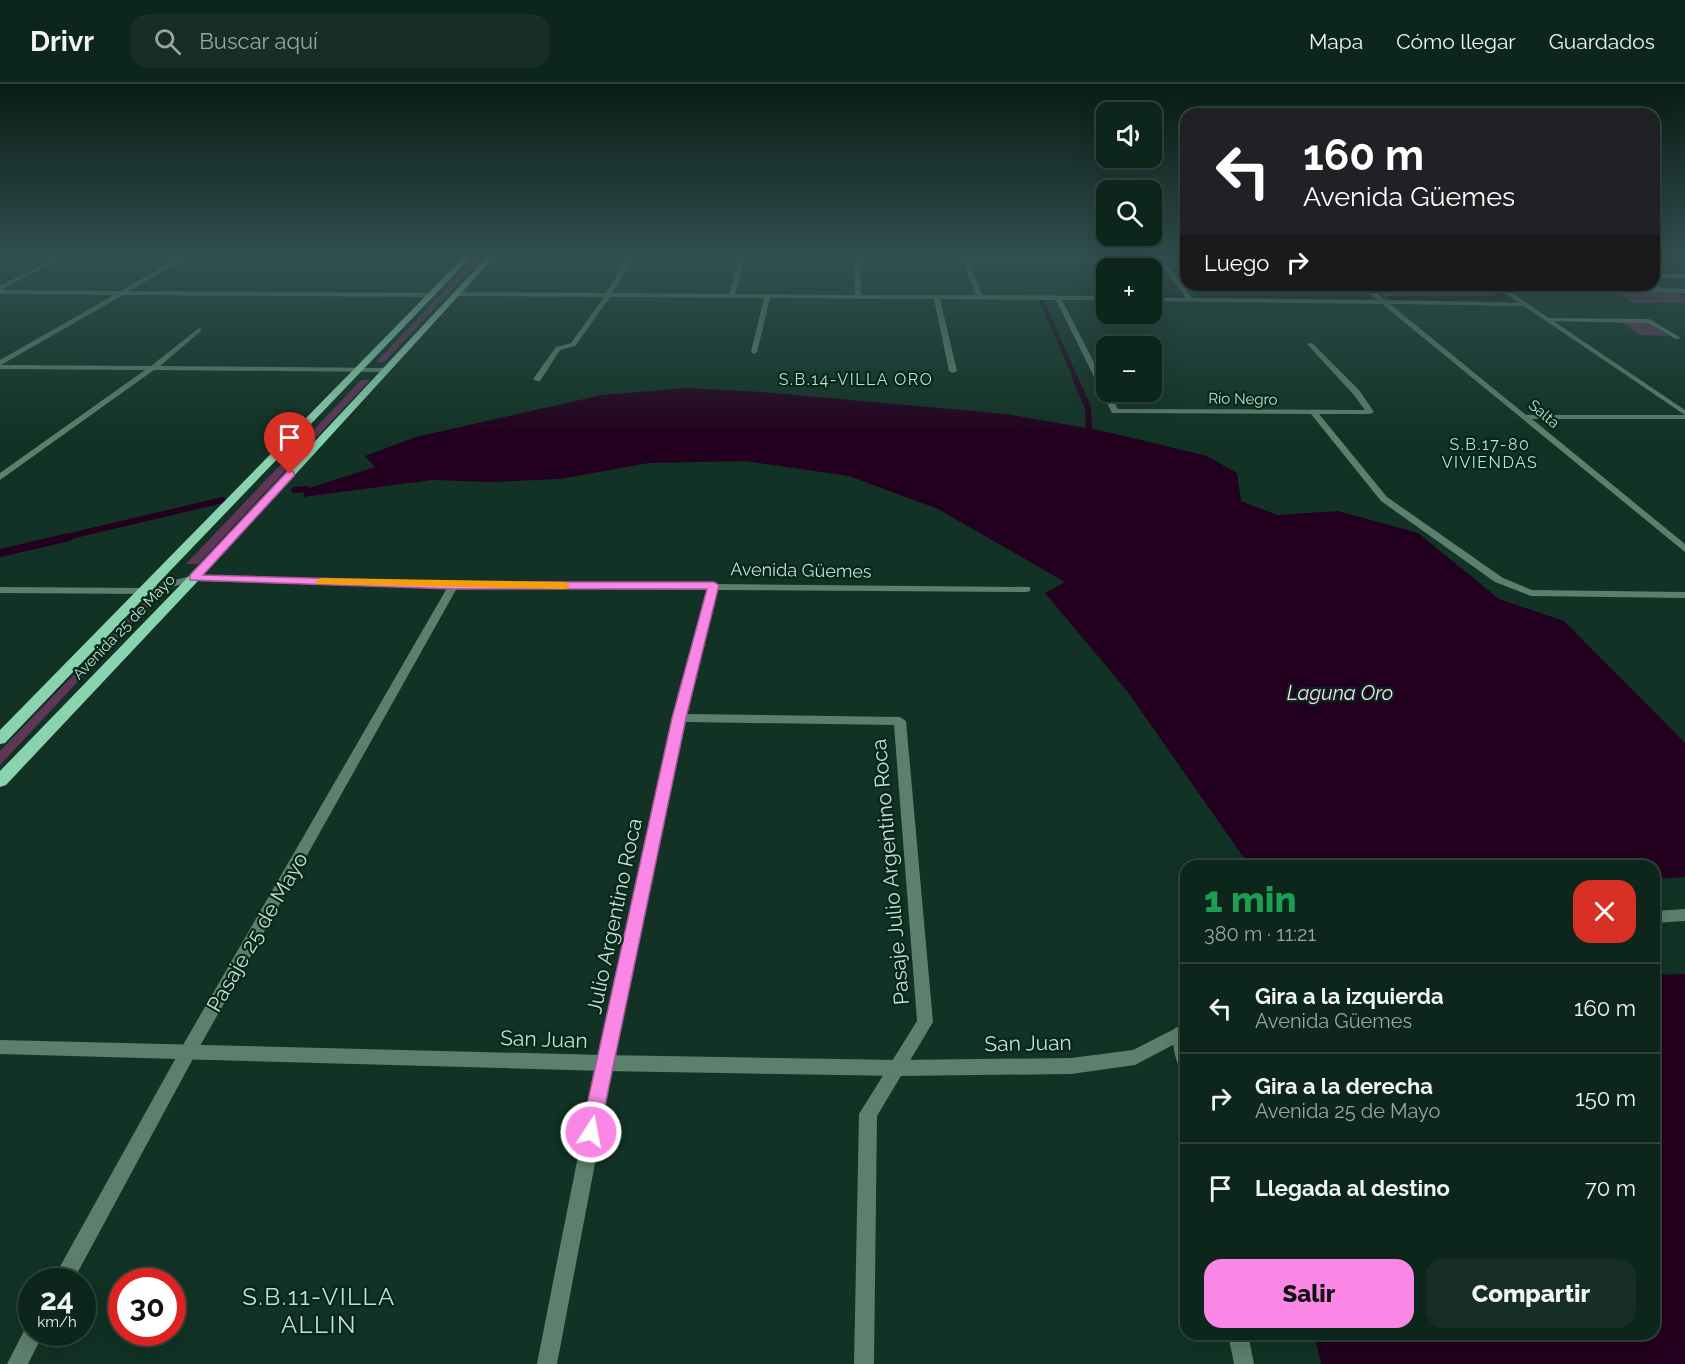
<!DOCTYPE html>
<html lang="es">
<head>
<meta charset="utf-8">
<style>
	:root { --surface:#0d261b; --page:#162e24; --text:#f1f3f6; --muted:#9aa5a3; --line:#2d433a; --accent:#fa87e6 }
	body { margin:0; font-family:Raleway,sans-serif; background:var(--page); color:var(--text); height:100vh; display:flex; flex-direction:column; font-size:22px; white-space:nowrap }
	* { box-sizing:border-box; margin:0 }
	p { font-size:20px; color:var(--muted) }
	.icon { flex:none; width:33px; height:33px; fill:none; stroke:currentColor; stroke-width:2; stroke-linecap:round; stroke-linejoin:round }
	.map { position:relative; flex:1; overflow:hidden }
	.details { position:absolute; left:1180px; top:776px; width:480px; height:480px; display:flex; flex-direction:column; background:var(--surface); border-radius:18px; box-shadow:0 6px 24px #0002,0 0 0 2px var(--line) }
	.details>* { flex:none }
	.hud { position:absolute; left:1180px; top:24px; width:480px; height:183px; border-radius:18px; box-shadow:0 6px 24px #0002,0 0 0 2px var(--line); background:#202124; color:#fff; overflow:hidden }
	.controls { position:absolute; left:1096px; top:18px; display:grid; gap:12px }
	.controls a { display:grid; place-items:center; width:66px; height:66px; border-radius:12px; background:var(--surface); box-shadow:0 6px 24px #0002,0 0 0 2px var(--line); font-size:30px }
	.speed { position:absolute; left:18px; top:1184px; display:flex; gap:12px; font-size:30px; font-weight:700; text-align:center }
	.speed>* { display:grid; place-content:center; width:78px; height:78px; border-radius:50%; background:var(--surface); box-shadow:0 6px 24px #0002,0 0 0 2px var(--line); line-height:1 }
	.speed small { font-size:15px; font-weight:400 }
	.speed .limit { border:9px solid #d22; background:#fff; color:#111 }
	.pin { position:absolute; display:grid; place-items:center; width:51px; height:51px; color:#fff; margin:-62px -26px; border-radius:50% 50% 50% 0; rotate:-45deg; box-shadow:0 0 6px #0007 }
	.pin .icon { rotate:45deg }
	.me { position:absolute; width:66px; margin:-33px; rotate:11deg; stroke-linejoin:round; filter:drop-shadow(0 0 4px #0008) }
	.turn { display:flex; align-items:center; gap:21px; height:126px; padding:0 24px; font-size:27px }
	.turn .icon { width:78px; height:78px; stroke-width:2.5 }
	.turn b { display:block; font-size:42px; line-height:51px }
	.then { display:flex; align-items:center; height:57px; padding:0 24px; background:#0003; gap:12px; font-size:22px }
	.round { display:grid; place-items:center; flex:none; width:63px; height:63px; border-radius:18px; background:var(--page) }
	.headline { display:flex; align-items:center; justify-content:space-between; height:102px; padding:0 24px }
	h1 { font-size:36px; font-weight:800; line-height:45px; color:#1e9e55 }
	.action { display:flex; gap:12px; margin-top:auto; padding:12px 24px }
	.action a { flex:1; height:69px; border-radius:18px; background:var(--accent); color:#111; font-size:24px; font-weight:800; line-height:69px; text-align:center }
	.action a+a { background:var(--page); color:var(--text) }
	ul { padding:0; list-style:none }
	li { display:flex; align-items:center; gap:18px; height:90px; padding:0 24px; border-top:2px solid var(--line) }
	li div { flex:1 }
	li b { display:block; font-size:22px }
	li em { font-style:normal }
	header { display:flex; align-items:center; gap:36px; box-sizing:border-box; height:84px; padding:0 30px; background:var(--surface); border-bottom:2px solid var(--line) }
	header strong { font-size:28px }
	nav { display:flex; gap:33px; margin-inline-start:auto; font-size:21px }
	.search { width:420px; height:54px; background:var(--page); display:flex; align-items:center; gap:15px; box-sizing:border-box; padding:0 21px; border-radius:18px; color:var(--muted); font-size:22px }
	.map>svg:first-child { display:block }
	.green { fill:#5f3657 }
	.water { fill:#23001f }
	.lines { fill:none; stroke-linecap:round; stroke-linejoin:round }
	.stream-far2 { stroke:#23001f; stroke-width:4.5 }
	.stream-far1 { stroke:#23001f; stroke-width:6 }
	.stream { stroke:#23001f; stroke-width:8 }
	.minor { fill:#5d7f6d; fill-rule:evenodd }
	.tertiary { fill:#5d7f6d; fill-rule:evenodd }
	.primary { fill:#8ad3af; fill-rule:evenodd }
	.route { fill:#fa87e6; stroke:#a25896; stroke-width:1.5 }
	.slow { fill:#f59e0b }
	.labels { text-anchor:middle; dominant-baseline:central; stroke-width:4.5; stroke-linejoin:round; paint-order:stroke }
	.far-street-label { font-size:15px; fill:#caddd3; stroke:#06281a }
	.far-neighbourhood-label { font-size:16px; letter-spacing:1.5px; fill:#caddd3; stroke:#06281a }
	.street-label { font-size:18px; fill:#caddd3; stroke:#06281a }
	.water-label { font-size:20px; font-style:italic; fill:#fcd8f3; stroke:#06281a }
	.near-street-label { font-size:21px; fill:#caddd3; stroke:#06281a }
	.near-neighbourhood-label { font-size:24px; letter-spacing:1.5px; fill:#caddd3; stroke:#06281a }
</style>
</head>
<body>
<header>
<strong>Drivr</strong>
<div class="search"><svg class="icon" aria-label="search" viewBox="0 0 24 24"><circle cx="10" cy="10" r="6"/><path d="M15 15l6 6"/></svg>Buscar aquí</div>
<nav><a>Mapa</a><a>Cómo llegar</a><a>Guardados</a></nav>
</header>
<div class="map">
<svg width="1685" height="1280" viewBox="0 0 1685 1280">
	<rect width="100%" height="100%" fill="#113224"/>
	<path class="green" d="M476,173H483L384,278H376Z
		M1371,201H1477L1493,212H1384Z
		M1614,208L1677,209L1685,213V219H1632Z
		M1619,237L1647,238L1669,252L1640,251Z
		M361,296H370L198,480H186Z
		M147,515H155L0,681V667Z"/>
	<path class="water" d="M686,304L763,308L1006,330L1103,347L1207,372L1237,389L1241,417L1277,431L1338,427L1418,449L1499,515L1564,537L1685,659V793L1655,795L1654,782L1249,781L1127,607L1045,509L1065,498L938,425L849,392L744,377L649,379L560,395L492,398L432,396L303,413L306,405L375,383L365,372L416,353L602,311Z
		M1685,890V1280H1321L1314,1250H1654L1655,891Z"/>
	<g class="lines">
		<path class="stream-far2" d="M1152,213H1180
			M1203,213L1367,214
			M1390,214H1497L1503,210L1489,201
			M1042,218L1076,295"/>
		<path class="stream-far1" d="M1075,294L1088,323L1089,344
			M294,406L306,405
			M62,454L223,416"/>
		<path class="stream" d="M0,469L69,453"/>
		<path class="minor" d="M57,173H64L0,206V202Z
			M180,173H187L129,207L433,209L436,211L433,213L123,211L1,281L151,282L199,244L201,245V247L160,282L387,284L391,286L387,288L154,286L0,396V389L145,286L0,285V276L114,211L0,210V206L121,207Z
			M628,173H634L612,209L729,210L739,173H745L735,210L855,211L854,173H860L861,211H976L961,173H1162L1186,174V178H1165L1192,214L1378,216L1360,201H1367L1385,216L1526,219L1524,222L1390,220L1526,331H1685V335H1532L1685,460V468L1382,220L1152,217V213L1186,214L1160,178L968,177L982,211L1107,212V216H1062L1107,304V308H1109L1118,325L1365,326L1353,310L1307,260L1312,259L1359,306L1374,328L1370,330H1319L1387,413L1503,494L1532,506L1685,508V514L1531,512L1495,498L1381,417L1311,330L1112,329L1056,216L940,215L957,287L953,289L949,287L934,215L770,214L757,268L754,270L751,268L764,214L610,213L575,262L560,266L540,297H537L533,295L556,263L571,259L604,213L457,212L454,210L457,208L606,209Z
			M1654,190H1685V194H1654Z
			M1654,200L1663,204L1685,205V209L1500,206L1497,204L1500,202L1654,204L1651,202Z
			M1548,234L1649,235L1681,254L1676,255L1648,239L1546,237V235Z
			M194,491L454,498L710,500L714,498L718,500L1030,503V507L1026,508L718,506L687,630L900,633L906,637L933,938L877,1032L874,1280H854L859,1030L917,937L894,641L686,638L631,889L557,1280H537C579,1064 622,849 674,636L673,634L708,506L457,504L195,971L73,1197H52L183,961L447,504L194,497L145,510L140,507L141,505Z
			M1181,942L1186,944V988L1180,985C1175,975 1170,954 1175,944Z
			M32,1239V1248H44L28,1280H7L27,1241Z
			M1228,1250H1248L1254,1280H1234Z"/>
		<path class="tertiary" d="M1493,201H1500L1685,326V331Z
			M0,503L145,504L150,507L145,510L0,509Z
			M1685,825V837L1654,839V827Z
			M1186,939V954L1135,981L1071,990L899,992L604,987L0,970V956L604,971L899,976L1071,974L1133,966Z"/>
		<path class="primary" d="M464,173H471L5,659L0,660V646Z
			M487,173H494L198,497L6,701L0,703V687L190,491Z"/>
	</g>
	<linearGradient id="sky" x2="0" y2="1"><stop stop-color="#091c14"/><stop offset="0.49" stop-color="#324f50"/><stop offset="1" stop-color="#324f50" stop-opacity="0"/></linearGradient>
	<rect width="1685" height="352" fill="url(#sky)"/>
	<path class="route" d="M290,387L294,388V392L203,491L454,498H714L719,501L686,634L598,1055L591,1058L583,1055L581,1048L672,634L707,505H454L190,496V491L287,388Z"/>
	<path class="slow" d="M321,494L565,498L571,501L565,505L317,500L315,497Z"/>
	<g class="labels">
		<g class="far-street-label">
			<text transform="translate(1243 315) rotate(1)">Río Negro</text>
			<text transform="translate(1544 330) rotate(40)">Salta</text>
			<text transform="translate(124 543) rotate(-46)">Avenida 25 de Mayo</text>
		</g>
		<g class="far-neighbourhood-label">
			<text x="856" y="295">S.B.14-VILLA ORO</text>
			<text x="1490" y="360">S.B.17-80<tspan x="1490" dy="18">VIVIENDAS</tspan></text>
		</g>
		<g class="street-label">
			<text transform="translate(801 486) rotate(1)">Avenida Güemes</text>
		</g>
		<g class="water-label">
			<text x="1340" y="609">Laguna Oro</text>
		</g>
		<g class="near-street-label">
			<text transform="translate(890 788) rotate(-95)">Pasaje Julio Argentino Roca</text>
			<text transform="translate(614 832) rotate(-78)">Julio Argentino Roca</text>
			<text transform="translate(257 848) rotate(-60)">Pasaje 25 de Mayo</text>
			<text transform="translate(544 955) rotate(2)">San Juan</text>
			<text transform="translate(1028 959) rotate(-1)">San Juan</text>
		</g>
		<g class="near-neighbourhood-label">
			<text x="319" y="1212">S.B.11-VILLA<tspan x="319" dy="28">ALLIN</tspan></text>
		</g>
	</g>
</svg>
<div class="controls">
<a><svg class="icon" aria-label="sound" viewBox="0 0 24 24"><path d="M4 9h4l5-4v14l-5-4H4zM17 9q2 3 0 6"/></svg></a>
<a><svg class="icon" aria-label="search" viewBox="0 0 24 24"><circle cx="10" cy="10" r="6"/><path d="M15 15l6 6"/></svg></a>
<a>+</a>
<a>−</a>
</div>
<div class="speed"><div>24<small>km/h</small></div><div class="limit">30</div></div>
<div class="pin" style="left:290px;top:390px;background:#d93025"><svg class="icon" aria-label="arrive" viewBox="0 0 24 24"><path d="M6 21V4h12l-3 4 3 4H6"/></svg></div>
<svg class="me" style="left:591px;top:1048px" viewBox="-20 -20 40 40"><circle r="17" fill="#fa87e6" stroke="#fff" stroke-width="3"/><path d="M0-11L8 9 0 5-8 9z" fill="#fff"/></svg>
<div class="hud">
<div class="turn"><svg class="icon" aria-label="left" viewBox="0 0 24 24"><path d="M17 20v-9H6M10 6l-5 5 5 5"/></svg><div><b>160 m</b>Avenida Güemes</div></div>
<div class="then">Luego<svg class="icon" aria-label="right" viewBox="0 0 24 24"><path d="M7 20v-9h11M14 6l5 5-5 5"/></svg></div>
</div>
<section class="details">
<div class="headline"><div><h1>1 min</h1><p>380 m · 11:21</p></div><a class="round" style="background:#d93025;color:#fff"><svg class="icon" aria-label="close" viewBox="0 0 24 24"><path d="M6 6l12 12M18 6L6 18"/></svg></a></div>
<ul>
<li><svg class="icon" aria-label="left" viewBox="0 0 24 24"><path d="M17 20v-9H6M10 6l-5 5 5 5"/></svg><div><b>Gira a la izquierda</b><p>Avenida Güemes</p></div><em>160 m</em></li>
<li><svg class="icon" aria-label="right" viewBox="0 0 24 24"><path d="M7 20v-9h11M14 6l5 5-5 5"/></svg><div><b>Gira a la derecha</b><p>Avenida 25 de Mayo</p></div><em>150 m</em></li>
<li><svg class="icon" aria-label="arrive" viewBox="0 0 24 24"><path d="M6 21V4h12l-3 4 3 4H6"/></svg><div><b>Llegada al destino</b></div><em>70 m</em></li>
</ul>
<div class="action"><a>Salir</a><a>Compartir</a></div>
</section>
</div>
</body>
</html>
